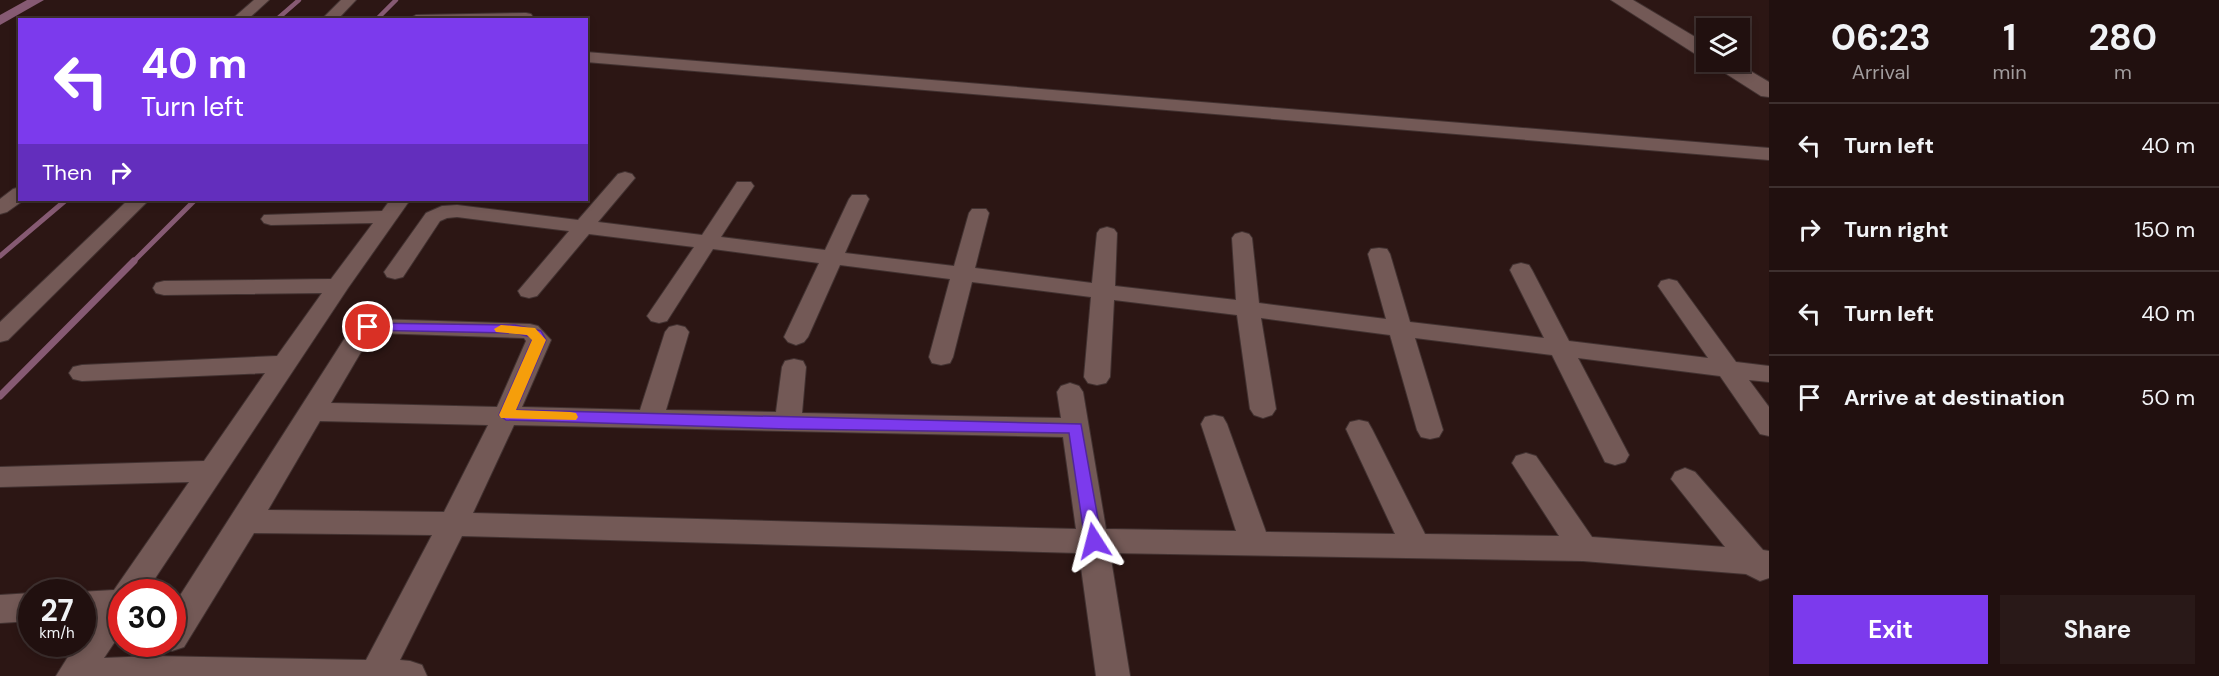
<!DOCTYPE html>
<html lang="en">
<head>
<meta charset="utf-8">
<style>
	:root { --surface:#21100f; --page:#291918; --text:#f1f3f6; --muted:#a29d9e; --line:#3e302f; --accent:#7c3aed }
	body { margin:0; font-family:"DM Sans",sans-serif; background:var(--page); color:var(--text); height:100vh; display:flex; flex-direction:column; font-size:22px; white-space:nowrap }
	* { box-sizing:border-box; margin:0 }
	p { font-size:20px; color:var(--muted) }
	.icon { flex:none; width:33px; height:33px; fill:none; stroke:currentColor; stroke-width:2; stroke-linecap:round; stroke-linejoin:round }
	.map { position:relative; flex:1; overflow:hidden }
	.side { display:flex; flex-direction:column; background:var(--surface); width:450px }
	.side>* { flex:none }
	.top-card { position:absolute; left:18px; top:18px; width:570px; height:183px; border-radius:0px; box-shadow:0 3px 9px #0003,0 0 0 2px var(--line); background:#7c3aed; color:#fff; overflow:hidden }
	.controls { position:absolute; left:1696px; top:18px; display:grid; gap:12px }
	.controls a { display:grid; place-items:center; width:54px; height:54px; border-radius:0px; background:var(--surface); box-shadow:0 3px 9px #0003,0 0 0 2px var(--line); font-size:30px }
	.speed { position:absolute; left:18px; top:579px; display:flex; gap:12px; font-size:30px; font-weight:700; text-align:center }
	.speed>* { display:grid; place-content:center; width:78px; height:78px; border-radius:50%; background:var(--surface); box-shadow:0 3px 9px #0003,0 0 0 2px var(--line); line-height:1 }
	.speed small { font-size:15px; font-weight:400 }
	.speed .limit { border:9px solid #d22; background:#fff; color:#111 }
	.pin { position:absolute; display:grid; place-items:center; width:51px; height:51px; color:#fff; margin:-26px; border:3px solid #fff; border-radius:50%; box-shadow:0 2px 6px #0007 }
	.me { position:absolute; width:66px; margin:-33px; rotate:351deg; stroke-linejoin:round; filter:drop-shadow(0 0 4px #0008) }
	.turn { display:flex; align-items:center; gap:21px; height:126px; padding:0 24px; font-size:27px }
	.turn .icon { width:78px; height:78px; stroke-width:2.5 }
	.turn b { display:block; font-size:42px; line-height:51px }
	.then { display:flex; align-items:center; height:57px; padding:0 24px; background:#0003; gap:12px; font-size:22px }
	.eta { display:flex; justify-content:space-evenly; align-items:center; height:102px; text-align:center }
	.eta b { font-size:36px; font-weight:700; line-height:42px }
	.cta { display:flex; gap:12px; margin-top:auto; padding:12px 24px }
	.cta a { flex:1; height:69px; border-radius:0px; background:var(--accent); color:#fff; font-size:24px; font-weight:700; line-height:69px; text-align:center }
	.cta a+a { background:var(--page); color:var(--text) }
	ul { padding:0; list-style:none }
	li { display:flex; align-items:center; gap:18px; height:84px; padding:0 24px; border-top:2px solid var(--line) }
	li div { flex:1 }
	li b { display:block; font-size:22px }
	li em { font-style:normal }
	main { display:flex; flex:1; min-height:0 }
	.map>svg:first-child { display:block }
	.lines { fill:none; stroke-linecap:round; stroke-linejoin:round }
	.stream-far2 { stroke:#865a73; stroke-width:4.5 }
	.stream-far1 { stroke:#865a73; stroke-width:5 }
	.stream { stroke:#865a73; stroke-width:7 }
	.canal { fill:#865a73; fill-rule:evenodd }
	.minor-casing { stroke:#423231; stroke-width:2 }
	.tertiary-casing { stroke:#423231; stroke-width:2 }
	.minor { fill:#735956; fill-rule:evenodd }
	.tertiary { fill:#735956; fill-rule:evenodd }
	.route { fill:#7c3aed; stroke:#51269a; stroke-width:1.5 }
	.slow { fill:#f59e0b }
</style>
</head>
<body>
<main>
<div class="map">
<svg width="1769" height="676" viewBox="0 0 1769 676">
	<rect width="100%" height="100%" fill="#2c1614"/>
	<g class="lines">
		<path class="stream-far2" d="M276,20L299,0
			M376,20L396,0"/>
		<path class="stream-far1" d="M0,256L66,200
			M133,262L195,200"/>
		<path class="stream" d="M0,396L134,261"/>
		<path class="canal" d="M27,0H44L0,25V15Z"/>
		<defs>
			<path id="minor" d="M254,0H269L247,20H231Z
				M341,0H356L337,20H321Z
				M526,13L531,14L533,17L531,20L409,19L416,15Z
				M586,52L1769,148V160L586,62Z
				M625,172L632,174L635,178L598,222L702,235L737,182H751L754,186L721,237L825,250L849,199L852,195H866L869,199L845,253L954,266L969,213L972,209H986L989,213L975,268L1092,283L1097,233L1100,229L1107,227L1114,229L1117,233L1115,286L1236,300L1232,238L1235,234L1242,232L1249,234L1252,238L1259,303L1386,319L1368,254L1371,249L1379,248L1387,249L1390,254L1410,322L1544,338L1510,270L1513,265L1521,263L1529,265L1532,270L1569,341L1708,358L1658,286L1661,281L1669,279L1677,281L1736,362L1769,366V382L1749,380L1769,407V436L1760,434L1720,376L1578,358L1629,455L1625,462L1615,465L1605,462L1552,355L1415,338L1443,430L1439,437L1430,439L1421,437L1417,430L1390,335L1261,318L1276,409L1272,415L1263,418L1254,415L1250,409L1237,315L1114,300L1110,377L1106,383L1097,385L1088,383L1084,377L1091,297L972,282L953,357L950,363L941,365L932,363L929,357L950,279L840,265L808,337L804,342L796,345L788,342L784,337L819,263L713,249L667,321L659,323L651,321L647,316L694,247L589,234L537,296L529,298L521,296L518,291L569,231L457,217L447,218L440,221L403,277L395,279L387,277L384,272L426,213L442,206L457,205L578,220L618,174Z
				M20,187V200H24L7,212L0,214V199L13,189Z
				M128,200H149L8,340L0,342V322Z
				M390,200H410L348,288L146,592H122V631L104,658L151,656L366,660L432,535L254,533L184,647L172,651L160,647L159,644H172V608L350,330L354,325L374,319L530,324L538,326L551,340L522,407L640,410L665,332L669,327L677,325L685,327L689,332L666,410L776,412L782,367L785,361L794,359L803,361L806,367L802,413L1061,418L1057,392L1061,386L1070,383L1079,386L1083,392L1106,529L1236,531L1201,424L1205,417L1214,415L1223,417L1227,424L1266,532L1395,534L1346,429L1350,422L1359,420L1368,422L1372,429L1425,534L1559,536L1512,463L1516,456L1526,453L1536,456L1592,537L1725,547L1671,479L1675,472L1685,468L1695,472L1763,550L1769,551V578L1760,581L1746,574L1583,561L1110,553L1130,676H1096L1079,553L462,536L400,660L410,661L422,665L427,676H56L76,644H82V634L94,618L82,619V592H79L114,590L189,482L0,487V467L204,461L265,373L82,381L73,379L69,373L73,367L82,365L277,356L322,293L164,295L156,293L153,288L156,283L164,281L331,279L373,223L271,225L264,223L261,219L264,215L382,211ZM376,333L524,338L526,341L497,407L331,403L371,335ZM320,421L488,425L444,512L268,510ZM514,425L1063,437L1076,529L473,513Z
				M32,593V621L0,623V595Z"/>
			<path id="tertiary" d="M1611,0H1633L1707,44V59L1700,57Z
				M1711,62H1735L1769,82V97L1761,96L1714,66Z"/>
		</defs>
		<use href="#minor" class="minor-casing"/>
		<use href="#tertiary" class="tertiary-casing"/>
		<use href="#minor" class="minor"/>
		<use href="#tertiary" class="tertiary"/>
	</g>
	<path class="route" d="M368,323L515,325L541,331L546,340L516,410L1081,424L1102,541L1100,546L1094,548L1088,546L1085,541L1069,433L788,429L506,420L499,415L532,340L531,337L515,333L363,330L361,327L363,324Z"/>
	<path class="slow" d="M501,325L535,328L546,340L516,410L570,412L576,413L578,417L576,420L501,418L499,415L532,340L527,335L496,332L494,329Z"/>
</svg>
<div class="controls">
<a><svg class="icon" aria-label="layers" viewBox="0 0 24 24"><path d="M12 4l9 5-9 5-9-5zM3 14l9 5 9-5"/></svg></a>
</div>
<div class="speed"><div>27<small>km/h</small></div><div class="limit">30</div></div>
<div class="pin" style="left:368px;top:327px;background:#d93025"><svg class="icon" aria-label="arrive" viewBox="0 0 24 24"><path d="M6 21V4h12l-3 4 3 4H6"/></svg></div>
<svg class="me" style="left:1094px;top:541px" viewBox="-20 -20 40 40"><path d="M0-17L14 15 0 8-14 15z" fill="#7c3aed" stroke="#fff" stroke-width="4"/></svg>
<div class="top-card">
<div class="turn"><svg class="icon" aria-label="left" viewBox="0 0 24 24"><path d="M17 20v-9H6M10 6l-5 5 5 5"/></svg><div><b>40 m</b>Turn left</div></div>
<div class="then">Then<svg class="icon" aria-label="right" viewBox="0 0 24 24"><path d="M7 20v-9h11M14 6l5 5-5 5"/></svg></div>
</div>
</div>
<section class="side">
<div class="eta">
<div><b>06:23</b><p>Arrival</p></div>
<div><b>1</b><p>min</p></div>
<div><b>280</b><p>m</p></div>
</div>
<ul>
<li><svg class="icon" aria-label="left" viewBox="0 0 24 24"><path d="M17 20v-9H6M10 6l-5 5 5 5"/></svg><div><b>Turn left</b></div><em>40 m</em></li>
<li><svg class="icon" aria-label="right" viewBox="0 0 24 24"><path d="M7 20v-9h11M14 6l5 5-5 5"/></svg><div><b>Turn right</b></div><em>150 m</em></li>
<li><svg class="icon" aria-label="left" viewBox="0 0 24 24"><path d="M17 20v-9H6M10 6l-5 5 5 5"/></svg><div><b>Turn left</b></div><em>40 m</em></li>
<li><svg class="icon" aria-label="arrive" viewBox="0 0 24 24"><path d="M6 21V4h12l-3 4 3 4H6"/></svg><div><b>Arrive at destination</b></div><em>50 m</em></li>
</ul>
<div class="cta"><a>Exit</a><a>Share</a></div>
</section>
</main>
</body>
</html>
